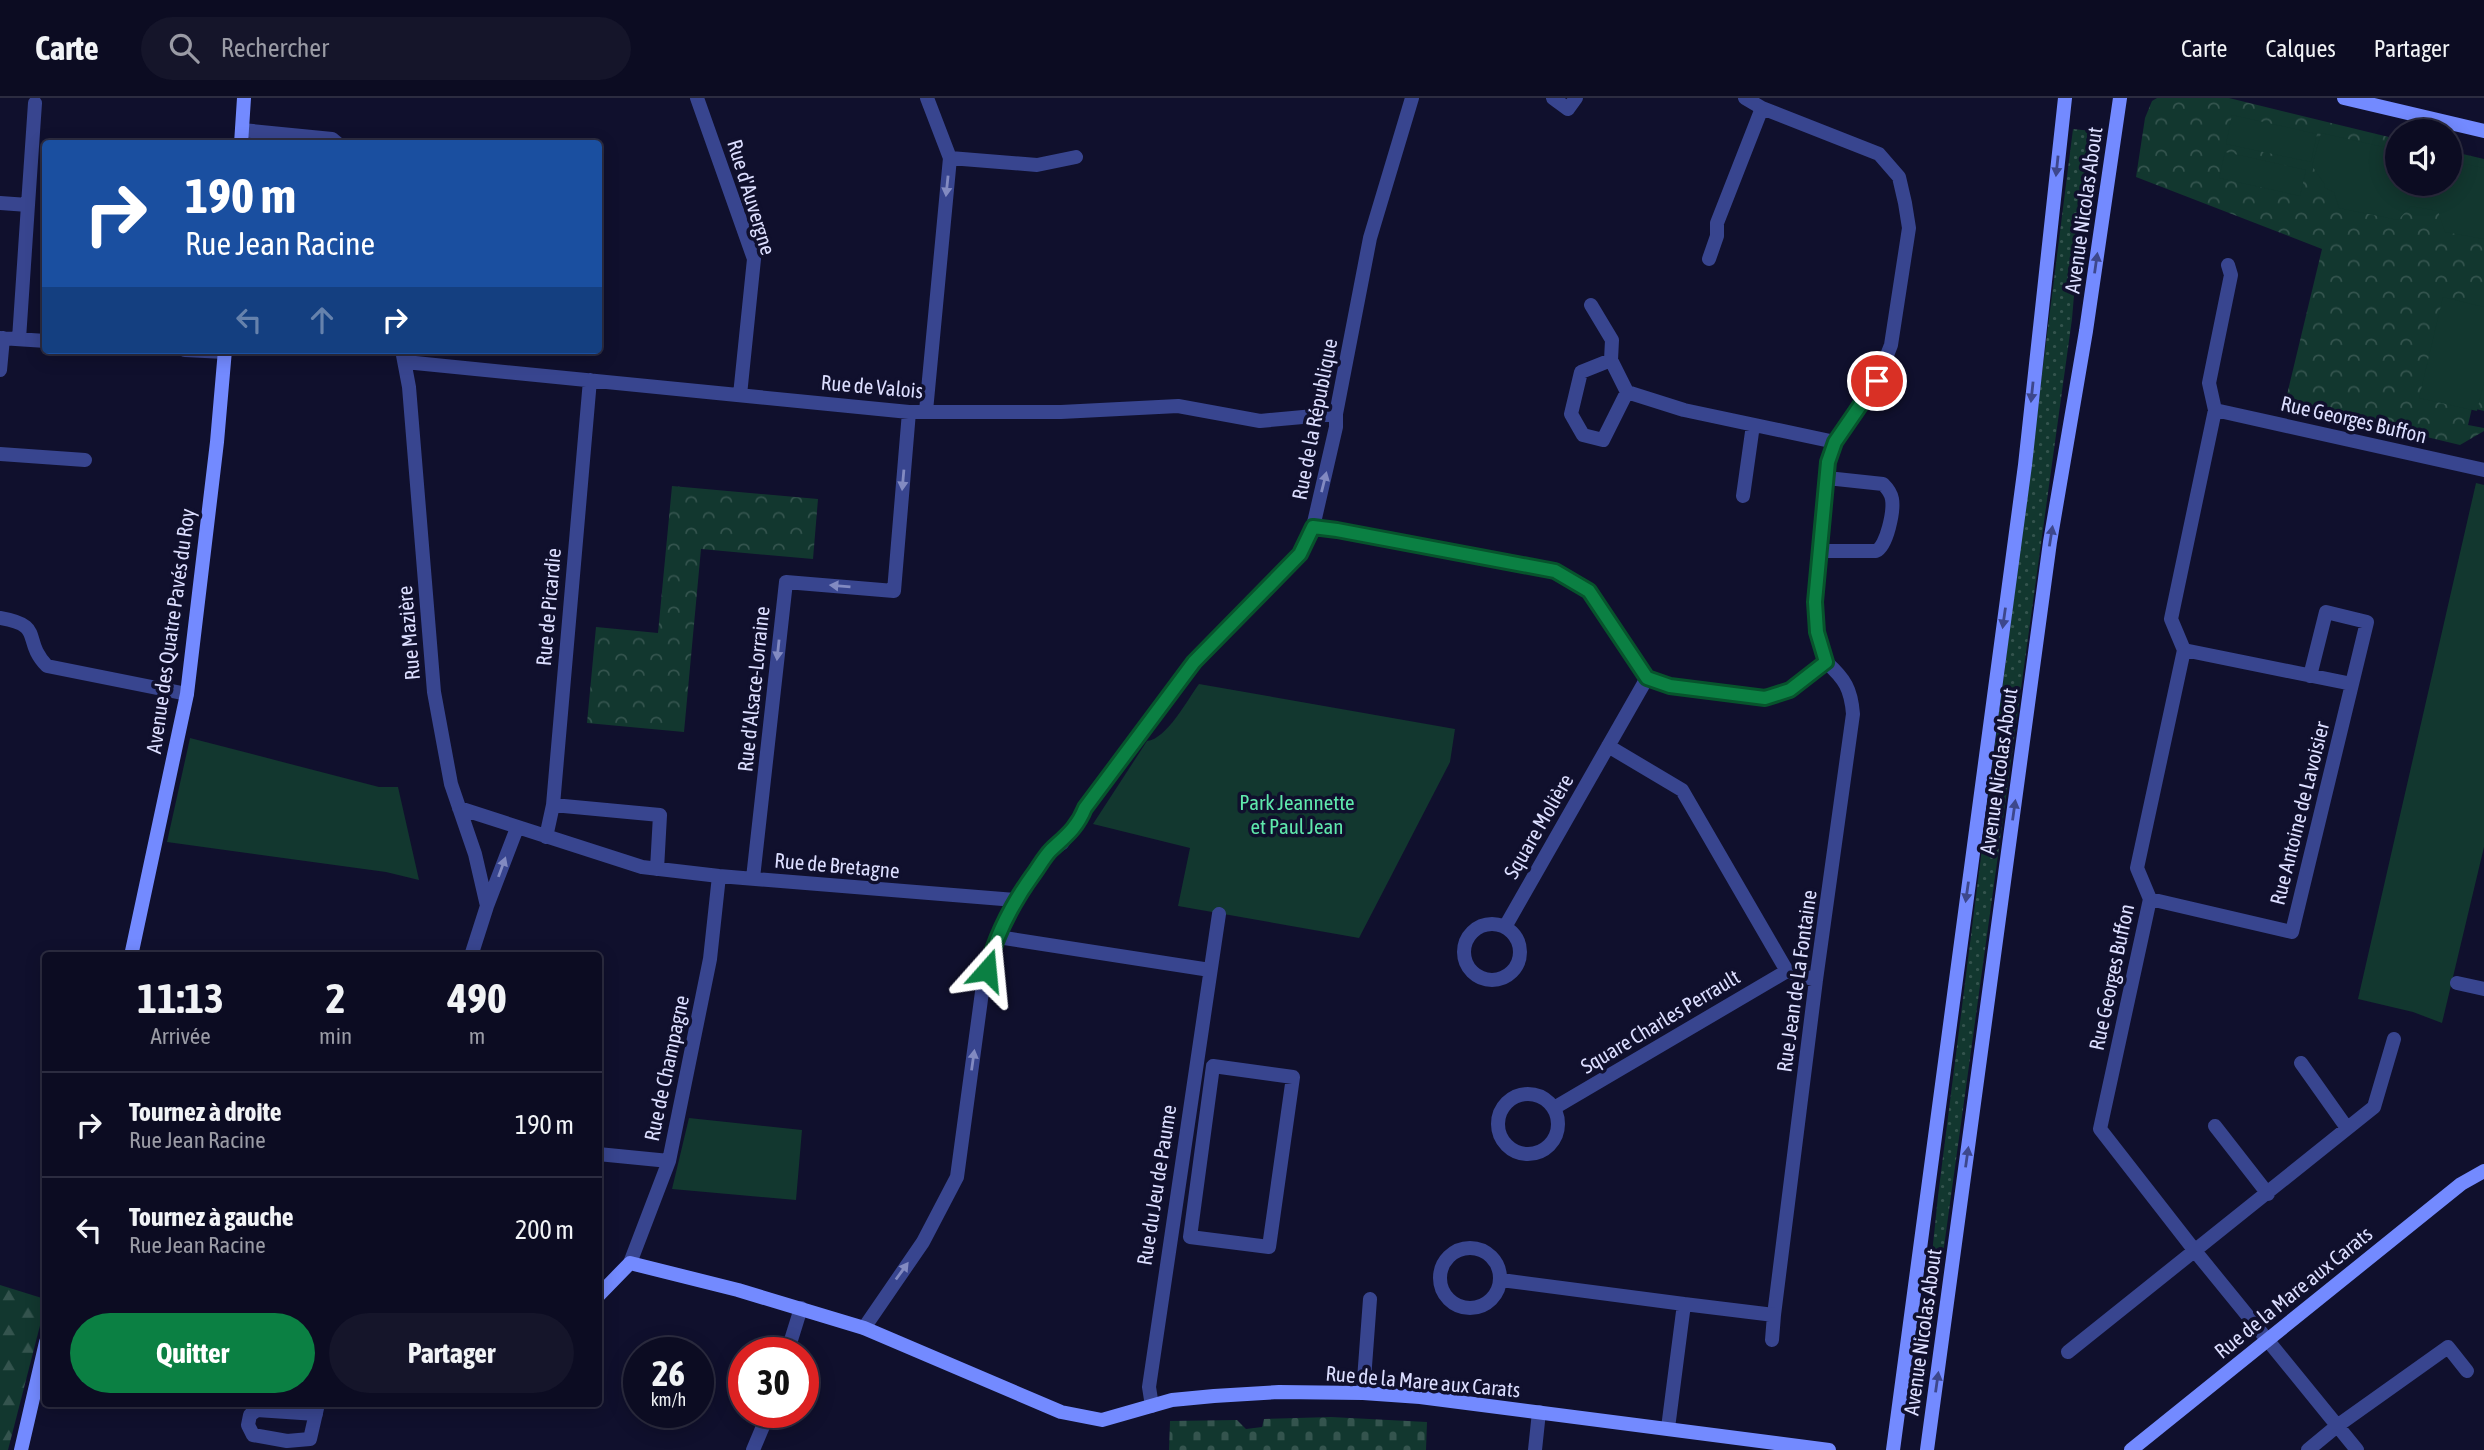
<!DOCTYPE html>
<html lang="fr">
<head>
<meta charset="utf-8">
<style>
	:root { --surface:#0c0c22; --page:#15152a; --text:#f1f3f6; --muted:#9a9ba5; --line:#2c2c40; --accent:#0b8043 }
	body { margin:0; font-family:"Asap Condensed",sans-serif; background:var(--page); color:var(--text); height:100vh; display:flex; flex-direction:column; font-size:26px; white-space:nowrap }
	* { box-sizing:border-box; margin:0 }
	p { font-size:23px; color:var(--muted) }
	.icon { flex:none; width:38px; height:38px; fill:none; stroke:currentColor; stroke-width:2; stroke-linecap:round; stroke-linejoin:round }
	.map { position:relative; flex:1; overflow:hidden }
	.drawer { position:absolute; left:42px; top:854px; width:560px; height:455px; display:flex; flex-direction:column; background:var(--surface); border-radius:7px; box-shadow:0 4px 18px #0003,0 0 0 2px var(--line) }
	.drawer>* { flex:none }
	.top-card { position:absolute; left:42px; top:42px; width:560px; height:214px; border-radius:7px; box-shadow:0 4px 18px #0003,0 0 0 2px var(--line); background:#1a4fa0; color:#fff; overflow:hidden }
	.tools { position:absolute; left:2385px; top:21px; display:grid; gap:14px }
	.tools a { display:grid; place-items:center; width:77px; height:77px; border-radius:50%; background:var(--surface); box-shadow:0 4px 18px #0003,0 0 0 2px var(--line); font-size:35px }
	.speed { position:absolute; left:623px; top:1239px; display:flex; gap:14px; font-size:35px; font-weight:700; text-align:center }
	.speed>* { display:grid; place-content:center; width:91px; height:91px; border-radius:50%; background:var(--surface); box-shadow:0 4px 18px #0003,0 0 0 2px var(--line); line-height:1 }
	.speed small { font-size:18px; font-weight:400 }
	.speed .limit { border:10px solid #d22; background:#fff; color:#111 }
	.pin { position:absolute; display:grid; place-items:center; width:60px; height:60px; color:#fff; margin:-30px; border:4px solid #fff; border-radius:50%; box-shadow:0 2px 7px #0007 }
	.me { position:absolute; width:77px; margin:-38px; rotate:18deg; stroke-linejoin:round; filter:drop-shadow(0 0 5px #0008) }
	.turn { display:flex; align-items:center; gap:24px; height:147px; padding:0 28px; font-size:32px }
	.turn .icon { width:91px; height:91px; stroke-width:2.5 }
	.turn b { display:block; font-size:49px; line-height:60px }
	.lanes { display:flex; align-items:center; height:66px; padding:0 28px; background:#0003; justify-content:center; gap:35px; direction:ltr }
	.lanes .off { opacity:.35 }
	.eta { display:flex; justify-content:space-evenly; align-items:center; height:119px; text-align:center }
	.eta b { font-size:42px; font-weight:700; line-height:49px }
	.button { display:flex; gap:14px; margin-top:auto; padding:14px 28px }
	.button a { flex:1; height:80px; border-radius:42px; background:var(--accent); color:#fff; font-size:28px; font-weight:700; line-height:80px; text-align:center }
	.button a+a { background:var(--page); color:var(--text) }
	ul { padding:0; list-style:none }
	li { display:flex; align-items:center; gap:21px; height:105px; padding:0 28px; border-top:2px solid var(--line) }
	li div { flex:1 }
	li b { display:block; font-size:26px }
	li em { font-style:normal }
	header { display:flex; align-items:center; gap:42px; box-sizing:border-box; height:98px; padding:0 35px; background:var(--surface); border-bottom:2px solid var(--line) }
	header strong { font-size:33px }
	nav { display:flex; gap:38px; margin-inline-start:auto; font-size:24px }
	.search { width:490px; height:63px; background:var(--page); display:flex; align-items:center; gap:18px; box-sizing:border-box; padding:0 24px; border-radius:38px; color:var(--muted); font-size:26px }
	.map>svg:first-child { display:block }
	.grass { fill:url(#grass-dots) }
	.forest { fill:url(#forest-firs) }
	.cemetery { fill:url(#cemetery-stones) }
	.park { fill:url(#park-crowns) }
	.garden { fill:#12372f }
	.lines { fill:none; stroke-linecap:round; stroke-linejoin:round }
	.street { stroke:#38458f; stroke-width:14 }
	.secondary { stroke:#738aff; stroke-width:14 }
	.oneway { fill:#3d478c }
	.oneway2 { fill:#828ac1 }
	.route-casing { stroke:#07532c; stroke-width:18 }
	.route { stroke:#0b8043; stroke-width:12 }
	.labels { text-anchor:middle; dominant-baseline:central; stroke-width:7; stroke-linejoin:round; paint-order:stroke }
	.street-label { font-size:21px; fill:#dcdeff; stroke:#10102d }
	.park-label { font-size:21px; fill:#5fe8ac; stroke:#10102d }
</style>
</head>
<body>
<header>
<strong>Carte</strong>
<div class="search"><svg class="icon" aria-label="search" viewBox="0 0 24 24"><circle cx="10" cy="10" r="6"/><path d="M15 15l6 6"/></svg>Rechercher</div>
<nav><a>Carte</a><a>Calques</a><a>Partager</a></nav>
</header>
<div class="map">
<svg width="2484" height="1352" viewBox="0 0 2484 1352">
	<defs>
		<pattern id="grass-dots" width="8" height="8" patternUnits="userSpaceOnUse" patternTransform="scale(1.75)"><rect width="8" height="8" fill="#12372f"/><path d="M2 2h.1M6 6h.1" fill="none" stroke="#34544e" stroke-width="1.8" stroke-linecap="round"/></pattern>
		<pattern id="forest-firs" width="22" height="20" patternUnits="userSpaceOnUse" patternTransform="scale(1.75)"><rect width="22" height="20" fill="#12372f"/><path d="M5 1l3.5 6h-7zM16 11l3.5 6h-7z" fill="#34544e"/></pattern>
		<pattern id="cemetery-stones" width="16" height="16" patternUnits="userSpaceOnUse" patternTransform="scale(1.75)"><rect width="16" height="16" fill="#12372f"/><path d="M2 7V4a2 2 0 0 1 4 0v3zM10 15v-3a2 2 0 0 1 4 0v3z" fill="#34544e"/></pattern>
		<pattern id="park-crowns" width="20" height="18" patternUnits="userSpaceOnUse" patternTransform="scale(1.75)"><rect width="20" height="18" fill="#12372f"/><path d="M2 6a3 3 0 1 1 6 0M12 15a3 3 0 1 1 6 0" fill="none" stroke="#34544e"/></pattern>
	</defs>
	<rect width="100%" height="100%" fill="#10102d"/>
	<path class="grass" d="M2073,31L2092,33L2082,103L2072,221L1923,1301H1917L1938,1098Z"/>
	<path class="forest" d="M0,1187L45,1201V1208L8,1352H0Z"/>
	<path class="cemetery" d="M1331,1319L1427,1324L1426,1352H1169L1170,1323L1237,1322L1246,1331L1262,1329L1264,1321Z"/>
	<path class="park" d="M2157,0H2229L2397,41L2398,86H2450V53L2484,61V313L2472,310L2468,327L2484,330V333L2460,347L2285,305L2322,151L2136,79L2145,20L2152,3Z
		M672,388L818,401L813,461L701,451L684,634L587,625L596,529L658,535Z"/>
	<path class="garden" d="M2232,17L2317,36L2311,64L2226,46Z
		M2321,35L2397,52L2398,86H2450V63L2484,70V141L2445,134L2438,113L2411,108L2398,122L2339,110L2334,94L2325,90L2324,85L2312,68Z
		M2225,54L2306,72L2300,98L2219,80Z
		M2443,199L2484,209V284L2477,313L2419,300Z
		M2476,385L2484,387V749L2442,925L2413,914L2358,901Z
		M1199,586L1455,631L1450,664L1359,840L1178,808L1190,750L1093,726L1147,643C1167,641 1187,602 1199,586Z
		M190,640L379,689H398L419,782L386,774L167,744Z
		M689,1020L802,1032L796,1102L672,1091Z"/>
	<g class="lines">
		<path class="street" d="M697,0L754,161L740,297
			M1553,0L1568,11L1576,0
			M242,32L332,41L338,46
			M950,60L1037,67L1076,59
			M0,105L28,107L19,241
			M28,107L35,5
			M1709,161L1717,138V125L1762,10
			M1591,207L1612,242L1611,262
			M0,240L46,243
			M185,252L225,254
			M402,252L409,289L434,594L451,686L475,756L487,808L471,858
			M405,264L909,314H1061L1178,308L1260,323L1336,316
			M0,272L3,240
			M1627,294L1603,342L1583,337L1571,316L1581,274L1611,262L1627,294L1684,312L1835,344
			M2215,312L2209,285L2231,177L2228,167
			M926,313L950,60L927,0
			M0,356L85,362
			M1743,398L1753,327
			M1313,429L1337,432L1555,473L1589,493L1647,580L1670,588L1765,600L1790,592L1826,564L1817,534L1815,504L1828,364L1835,344L1877,283L1891,247L1909,130L1905,105L1899,79L1879,56L1762,10L1745,0
			M1819,453H1876C1887,448 1894,413 1892,401C1891,395 1887,390 1883,386L1827,380
			M0,520C46,528 21,541 47,568L187,596
			M2184,552L2352,586
			M1608,648L1682,692L1787,873L1816,882
			M553,707L660,717L657,771
			M459,710L642,769L719,778L1015,802
			M546,739L553,707L590,282
			M753,780L786,484L894,493L909,314
			M2150,801L2292,834L2367,524L2326,514L2310,578
			M487,808L517,730
			M1464 854a28 28 0 1 1 56 0a28 28 0 1 1-56 0Z
			M1505,829L1647,580
			M998,839L1210,872
			M2457,885L2484,891
			M2301,965L2347,1030
			M1213,968L1293,979L1269,1149L1190,1139Z
			M1498 1026a30 30 0 1 1 60 0a30 30 0 1 1-60 0Z
			M1554,1010L1787,873
			M2215,1028L2268,1096
			M598,1056L669,1063
			M1440 1180a30 30 0 1 1 60 0a30 30 0 1 1-60 0Z
			M630,1165L669,1063L710,861L719,778
			M1501,1182L1684,1206
			M864,1230L923,1144L957,1079L982,894L992,851L1015,802L1051,752L1062,745L1081,719L1085,710L1193,564L1300,456L1313,429L1336,329V316L1370,140L1412,0
			M1772,1242L1774,1217
			M2068,1254L2374,1009L2394,941
			M787,1255L801,1210
			M1363,1295L1370,1201
			M1152,1308L1149,1289L1219,816
			M316,1316L257,1312L250,1317L248,1327L253,1337L287,1343L310,1341L318,1306
			M1668,1330L1684,1206L1774,1217L1816,882L1853,616C1851,591 1845,581 1826,564
			M753,1352L769,1314
			M1535,1352L1539,1314
			M2308,1352L2337,1328L2448,1249L2467,1273
			M2357,1352L2195,1153L2100,1031L2150,801L2137,770L2184,552L2171,521L2215,312L2484,372"/>
		<path class="secondary" d="M2344,0L2484,33
			M241,46L244,0
			M131,858L187,596L217,344L225,252
			M598,1198L630,1165L738,1192L864,1230L1061,1314L1102,1322L1172,1302L1214,1298L1279,1294L1363,1295L1420,1299L1829,1352
			M21,1352L46,1244
			M1893,1352L2025,367L2065,0
			M1927,1352L2050,444L2086,233L2120,0
			M2131,1352L2461,1086L2484,1073"/>
	</g>
	<defs><path id="oneway-solid" d="M-6-.8H1V-3.2L6.5 0L1 3.2V.8H-6Z" transform="scale(1.75)"/></defs>
	<g class="oneway">
		<use href="#oneway-solid" transform="translate(2057 68) rotate(96)"/>
		<use href="#oneway-solid" transform="translate(2096 165) rotate(-82)"/>
		<use href="#oneway-solid" transform="translate(2032 294) rotate(96)"/>
		<use href="#oneway-solid" transform="translate(2051 438) rotate(-81)"/>
		<use href="#oneway-solid" transform="translate(2004 520) rotate(98)"/>
		<use href="#oneway-solid" transform="translate(2014 712) rotate(-82)"/>
		<use href="#oneway-solid" transform="translate(1967 794) rotate(98)"/>
		<use href="#oneway-solid" transform="translate(1967 1059) rotate(-82)"/>
		<use href="#oneway-solid" transform="translate(1937 1284) rotate(-82)"/>
	</g>
	<g class="oneway2">
		<use href="#oneway-solid" transform="translate(947 88) rotate(96)"/>
		<use href="#oneway-solid" transform="translate(903 382) rotate(95)"/>
		<use href="#oneway-solid" transform="translate(1324 384) rotate(-76)"/>
		<use href="#oneway-solid" transform="translate(840 488) rotate(-175)"/>
		<use href="#oneway-solid" transform="translate(778 552) rotate(96)"/>
		<use href="#oneway-solid" transform="translate(502 769) rotate(-70)"/>
		<use href="#oneway-solid" transform="translate(973 962) rotate(-82)"/>
		<use href="#oneway-solid" transform="translate(902 1173) rotate(-54)"/>
	</g>
	<g class="lines">
		<defs>
			<path id="route" d="M987,872C996,836 1013,804 1035,774C1040,767 1045,758 1051,752C1066,738 1077,730 1085,710L1194,564L1300,456L1313,429L1337,432L1555,473L1589,493L1647,580L1670,588L1765,600L1790,592L1826,564L1817,534L1815,504L1828,364L1835,344L1877,283"/>
		</defs>
		<use href="#route" class="route-casing"/>
		<use href="#route" class="route"/>
	</g>
	<g class="labels">
		<g class="street-label">
			<text transform="translate(752 99) rotate(73)">Rue d'Auvergne</text>
			<text transform="translate(2083 112) rotate(-82)">Avenue Nicolas About</text>
			<text transform="translate(872 288) rotate(5)">Rue de Valois</text>
			<text transform="translate(1314 321) rotate(-79)">Rue de la République</text>
			<text transform="translate(2354 321) rotate(13)">Rue Georges Buffon</text>
			<text transform="translate(548 509) rotate(-85)">Rue de Picardie</text>
			<text transform="translate(170 533) rotate(-82)">Avenue des Quatre Pavés du Roy</text>
			<text transform="translate(408 535) rotate(-95)">Rue Mazière</text>
			<text transform="translate(753 591) rotate(-84)">Rue d'Alsace-Lorraine</text>
			<text transform="translate(1998 673) rotate(-82)">Avenue Nicolas About</text>
			<text transform="translate(2299 715) rotate(-76)">Rue Antoine de Lavoisier</text>
			<text transform="translate(1538 728) rotate(-60)">Square Molière</text>
			<text transform="translate(837 767) rotate(5)">Rue de Bretagne</text>
			<text transform="translate(2111 879) rotate(-78)">Rue Georges Buffon</text>
			<text transform="translate(1796 883) rotate(-82)">Rue Jean de La Fontaine</text>
			<text transform="translate(1660 923) rotate(-31)">Square Charles Perrault</text>
			<text transform="translate(666 970) rotate(-78)">Rue de Champagne</text>
			<text transform="translate(1156 1087) rotate(-81)">Rue du Jeu de Paume</text>
			<text transform="translate(2293 1194) rotate(-39)">Rue de la Mare aux Carats</text>
			<text transform="translate(1922 1234) rotate(-82)">Avenue Nicolas About</text>
			<text transform="translate(1423 1283) rotate(5)">Rue de la Mare aux Carats</text>
		</g>
		<g class="park-label">
			<text x="1297" y="704">Park Jeannette<tspan x="1297" dy="24">et Paul Jean</tspan></text>
		</g>
	</g>
</svg>
<div class="tools">
<a><svg class="icon" aria-label="sound" viewBox="0 0 24 24"><path d="M4 9h4l5-4v14l-5-4H4zM17 9q2 3 0 6"/></svg></a>
</div>
<div class="speed"><div>26<small>km/h</small></div><div class="limit">30</div></div>
<div class="pin" style="left:1877px;top:283px;background:#d93025"><svg class="icon" aria-label="arrive" viewBox="0 0 24 24"><path d="M6 21V4h12l-3 4 3 4H6"/></svg></div>
<svg class="me" style="left:987px;top:872px" viewBox="-20 -20 40 40"><path d="M0-17L14 15 0 8-14 15z" fill="#0b8043" stroke="#fff" stroke-width="4"/></svg>
<div class="top-card">
<div class="turn"><svg class="icon" aria-label="right" viewBox="0 0 24 24"><path d="M7 20v-9h11M14 6l5 5-5 5"/></svg><div><b>190 m</b>Rue Jean Racine</div></div>
<div class="lanes"><svg class="icon off" aria-label="left" viewBox="0 0 24 24"><path d="M17 20v-9H6M10 6l-5 5 5 5"/></svg><svg class="icon off" aria-label="ahead" viewBox="0 0 24 24"><path d="M12 20V5M6 11l6-6 6 6"/></svg><svg class="icon" aria-label="right" viewBox="0 0 24 24"><path d="M7 20v-9h11M14 6l5 5-5 5"/></svg></div>
</div>
<section class="drawer">
<div class="eta">
<div><b>11:13</b><p>Arrivée</p></div>
<div><b>2</b><p>min</p></div>
<div><b>490</b><p>m</p></div>
</div>
<ul>
<li><svg class="icon" aria-label="right" viewBox="0 0 24 24"><path d="M7 20v-9h11M14 6l5 5-5 5"/></svg><div><b>Tournez à droite</b><p>Rue Jean Racine</p></div><em>190 m</em></li>
<li><svg class="icon" aria-label="left" viewBox="0 0 24 24"><path d="M17 20v-9H6M10 6l-5 5 5 5"/></svg><div><b>Tournez à gauche</b><p>Rue Jean Racine</p></div><em>200 m</em></li>
</ul>
<div class="button"><a>Quitter</a><a>Partager</a></div>
</section>
</div>
</body>
</html>
